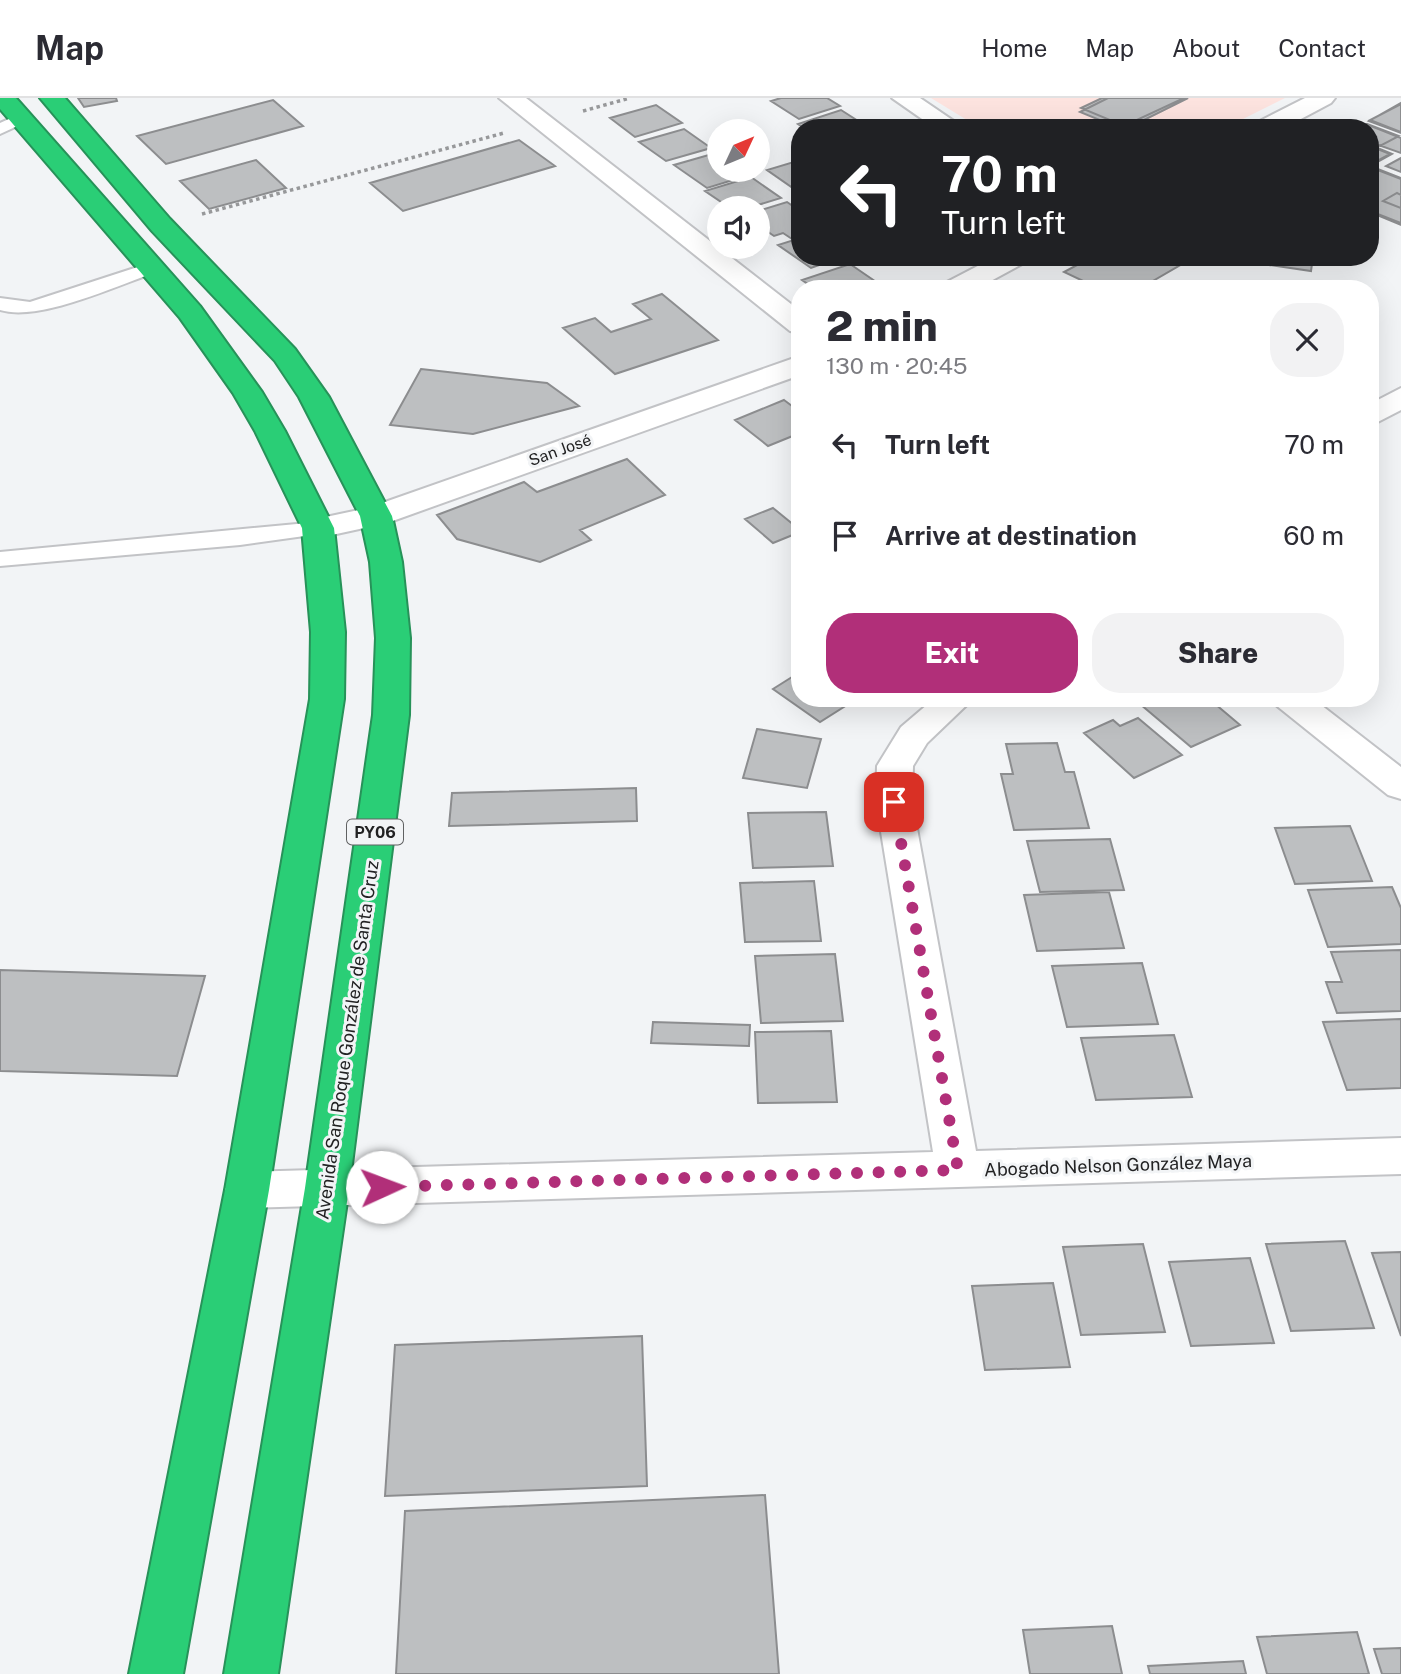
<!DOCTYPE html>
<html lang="en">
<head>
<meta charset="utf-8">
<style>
	:root { --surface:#fff; --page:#f2f2f3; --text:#2b2b33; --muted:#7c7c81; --line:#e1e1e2; --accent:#b12f79 }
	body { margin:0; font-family:"Public Sans",sans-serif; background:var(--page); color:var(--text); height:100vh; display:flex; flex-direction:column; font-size:26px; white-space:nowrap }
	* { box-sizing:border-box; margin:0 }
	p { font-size:23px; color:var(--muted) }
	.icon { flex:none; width:38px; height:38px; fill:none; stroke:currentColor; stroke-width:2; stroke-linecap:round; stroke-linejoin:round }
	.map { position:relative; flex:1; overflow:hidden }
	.side { position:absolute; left:791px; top:182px; width:588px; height:427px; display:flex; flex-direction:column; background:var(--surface); border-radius:28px; box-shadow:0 7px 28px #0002 }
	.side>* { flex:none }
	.top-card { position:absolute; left:791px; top:21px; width:588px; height:147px; border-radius:28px; box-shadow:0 7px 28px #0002; background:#202124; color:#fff; overflow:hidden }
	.needle { width:46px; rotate:46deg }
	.controls { position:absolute; left:707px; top:21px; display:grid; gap:14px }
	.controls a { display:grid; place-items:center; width:63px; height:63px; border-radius:50%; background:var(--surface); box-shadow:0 7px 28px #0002; font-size:35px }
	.pin { position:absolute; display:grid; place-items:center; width:60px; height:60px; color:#fff; margin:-30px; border-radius:14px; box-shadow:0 4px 10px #0006 }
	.me { position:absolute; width:77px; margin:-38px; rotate:88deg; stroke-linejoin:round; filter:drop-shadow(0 0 5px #0008) }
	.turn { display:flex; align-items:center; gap:24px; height:147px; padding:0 35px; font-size:32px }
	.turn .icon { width:91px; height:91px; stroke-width:2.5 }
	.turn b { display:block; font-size:49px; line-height:60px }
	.round { display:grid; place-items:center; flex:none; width:74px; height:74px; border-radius:28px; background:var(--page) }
	.head { display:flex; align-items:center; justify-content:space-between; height:119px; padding:0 35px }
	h1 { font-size:42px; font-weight:800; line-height:52px }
	.action { display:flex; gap:14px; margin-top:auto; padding:14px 35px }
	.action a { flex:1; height:80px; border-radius:28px; background:var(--accent); color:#fff; font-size:28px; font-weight:800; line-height:80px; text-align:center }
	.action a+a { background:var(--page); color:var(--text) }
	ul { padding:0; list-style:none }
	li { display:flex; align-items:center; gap:21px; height:91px; padding:0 35px }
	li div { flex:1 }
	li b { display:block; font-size:26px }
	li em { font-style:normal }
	header { display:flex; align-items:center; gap:42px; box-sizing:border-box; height:98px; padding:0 35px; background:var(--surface); border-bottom:2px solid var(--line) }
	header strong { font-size:33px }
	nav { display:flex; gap:38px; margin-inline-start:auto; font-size:24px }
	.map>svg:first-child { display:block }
	.education { fill:#fde3df }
	.building { fill:#bdbfc1; stroke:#8c8d8f; stroke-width:2 }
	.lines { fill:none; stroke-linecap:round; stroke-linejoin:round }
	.lane-casing { stroke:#c2c3c6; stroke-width:4 }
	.street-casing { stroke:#c2c3c6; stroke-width:4 }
	.highway-casing { stroke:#279259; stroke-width:4 }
	.path { stroke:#97989a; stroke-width:3.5; stroke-dasharray:3.5 3.5; stroke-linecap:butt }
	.lane { fill:#fff; fill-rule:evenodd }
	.street { fill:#fff; fill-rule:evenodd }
	.highway { fill:#2ace76; fill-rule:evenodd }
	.route { stroke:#b12f79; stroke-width:12; stroke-dasharray:0 21.6 }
	.labels { text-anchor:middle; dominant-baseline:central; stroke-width:6; stroke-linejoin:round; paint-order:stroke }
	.far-street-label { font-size:16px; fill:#222223; stroke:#f2f4f6 }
	.shield { fill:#f2f4f6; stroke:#606162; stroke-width:2 }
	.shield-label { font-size:16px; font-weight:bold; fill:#222223 }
	.street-label { font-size:18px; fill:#222223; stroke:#f2f4f6 }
</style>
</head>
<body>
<header>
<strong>Map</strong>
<nav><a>Home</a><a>Map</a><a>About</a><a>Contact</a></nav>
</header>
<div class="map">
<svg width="1401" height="1576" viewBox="0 0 1401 1576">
	<rect width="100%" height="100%" fill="#f2f4f6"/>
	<path class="education" d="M931,0H1285L1225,30H980Z"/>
	<path class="building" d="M78,0H116L117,3L84,9Z
		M781,0H827L840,8L799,21L771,3Z
		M1102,0H1184L1124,28L1081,10Z
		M1108,0H1188L1128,30H1119L1080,14Z
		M273,2L303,28L166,66L137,38Z
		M1401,5V35L1369,23Z
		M1401,6V34L1370,22Z
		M656,7L682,25L635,39L610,20Z
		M841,12L869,30H804L798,26Z
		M1366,26L1401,40V55L1370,44V30H1359Z
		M1367,26L1399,38L1380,48L1370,45V30H1360Z
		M684,31L711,50L666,63L639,44Z
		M519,42L555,68L403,113L370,85Z
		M1370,47L1392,56L1370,68Z
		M1370,48L1390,56L1370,67Z
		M719,54V72H747L753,76L707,90L674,67Z
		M1401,60V74L1386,68Z
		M256,62L286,90L209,111L180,83Z
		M797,63L800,65V95L767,72Z
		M1370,68L1401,80V125L1370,113Z
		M1370,69L1401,81V97L1397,95L1383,103L1401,110V127L1370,114Z
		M751,79L781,100L748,110H730L705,93Z
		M787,104L800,113V138L792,141L783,135L774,138L758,127V113Z
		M800,140V159H842L811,170L778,147Z
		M1092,159H1167L1182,166L1139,191H1100L1064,174Z
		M1214,159H1313L1311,173Z
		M850,166L885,190L815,191L802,182Z
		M662,196L718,242L615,276L563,230L595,220L611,234L651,221L633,206Z
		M421,271L547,285L579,308L473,336L390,327Z
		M784,302L800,314V335L768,348L735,322Z
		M627,361L665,397L580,432L591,442L540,464L457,441L437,417L524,384L537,394Z
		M773,410L800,432V434L773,445L745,421Z
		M800,574V600H858L820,624L773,591Z
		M1153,600H1208L1240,627L1191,649L1140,606Z
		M1138,620L1182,657L1134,680L1084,635L1113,622L1120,628Z
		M757,631L821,641L807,690L743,680Z
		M1057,645L1065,674H1074L1089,730L1014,732L1001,676H1013L1006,646Z
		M636,690L637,723L449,728L452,695Z
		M826,714L833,768L753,770L748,715Z
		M1350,728L1372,783L1295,786L1275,730Z
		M1110,741L1124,792L1040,794L1027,743Z
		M814,783L821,843L745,844L740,785Z
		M1392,789L1401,810V846L1328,849L1308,792Z
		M1109,794L1124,850L1037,853L1024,797Z
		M1401,852V913L1337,915L1326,884H1342L1331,854Z
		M835,856L843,923L761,925L755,858Z
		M1142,865L1158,926L1067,929L1052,868Z
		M0,872L205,878L177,978L0,973Z
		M1401,921V990L1347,992L1323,924Z
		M653,924L750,927L749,948L651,945Z
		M831,933L837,1004L758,1005L755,934Z
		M1174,937L1192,999L1096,1002L1081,940Z
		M1345,1143L1374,1230L1291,1233L1266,1146Z
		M1143,1146L1165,1234L1081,1237L1063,1149Z
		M1401,1154V1238L1372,1155Z
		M1250,1160L1274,1245L1191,1248L1169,1164Z
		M1053,1185L1070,1269L985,1272L972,1188Z
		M642,1238L647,1388L385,1398L395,1247Z
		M765,1397L779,1576H396L405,1413Z
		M1112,1528L1122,1576H1030L1023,1532Z
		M1357,1534L1369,1576H1267L1257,1539Z
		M1401,1550V1576H1382L1374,1551Z
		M1243,1563L1246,1576H1150L1148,1568Z"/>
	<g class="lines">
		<defs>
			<path id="lane" d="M20,16L28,21L26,24L0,36V25Z
				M150,165L156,166L159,170L156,174C116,188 39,224 0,212V200L30,204Z
				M318,424L329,430L326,435L240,447L0,468V454Z"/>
			<path id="street" d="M499,0H526L800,213V235L790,233Z
				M892,0H920L964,30H935Z
				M1305,0H1335L1331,5L1284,30H1253L1256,25Z
				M995,159H1028L1024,165L976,191H942L945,185Z
				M800,258V277L387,425L318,440L307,437L302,430L307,423L368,410Z
				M1401,290V312L1370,328V306Z
				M935,600H974L927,645L913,668L912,703L976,1053L1401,1040V1076L247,1110L231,1105L225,1092L231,1079L247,1074L933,1054L876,703L877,668L901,629Z
				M1272,600H1312L1401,669V701L1388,697L1277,608Z"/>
			<path id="highway" d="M0,0H16L200,208L262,294L285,333L334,430L345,534L344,601L269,1092L183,1576H129L225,1092L310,601L311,534L302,430L255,333L233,295L180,220L0,11Z
				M40,0H65L170,121L295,251L329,299L392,418L402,464L410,540L409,617L349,1090L278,1576H224L305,1090L373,617L376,540L370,464L360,418L299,299L275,263L152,133Z"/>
		</defs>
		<use href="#lane" class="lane-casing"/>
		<use href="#street" class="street-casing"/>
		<use href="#highway" class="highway-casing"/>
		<path class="path" d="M583,13L630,0
			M202,116L504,35"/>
		<use href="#lane" class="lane"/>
		<use href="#street" class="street"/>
		<use href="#highway" class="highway"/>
	</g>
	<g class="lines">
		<path class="route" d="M382,1089L958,1072L894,704"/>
	</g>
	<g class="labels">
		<g class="far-street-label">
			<text transform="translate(560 352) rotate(-20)">San José</text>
		</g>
		<rect class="shield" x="347" y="721.5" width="56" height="25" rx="5"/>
		<g class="shield-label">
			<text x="375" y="734">PY06</text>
		</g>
		<g class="street-label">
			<text transform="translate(347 942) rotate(-82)">Avenida San Roque González de Santa Cruz</text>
			<text transform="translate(1118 1067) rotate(-2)">Abogado Nelson González Maya</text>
		</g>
	</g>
</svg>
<div class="controls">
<a><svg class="needle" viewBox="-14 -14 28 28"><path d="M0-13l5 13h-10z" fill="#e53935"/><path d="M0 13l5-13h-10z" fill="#7c7c81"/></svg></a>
<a><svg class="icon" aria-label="sound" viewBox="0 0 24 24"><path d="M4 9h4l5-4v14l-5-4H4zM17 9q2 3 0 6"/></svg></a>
</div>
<div class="pin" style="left:894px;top:704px;background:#d93025"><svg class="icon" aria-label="arrive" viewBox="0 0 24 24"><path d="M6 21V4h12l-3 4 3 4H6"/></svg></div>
<svg class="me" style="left:382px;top:1089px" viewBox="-20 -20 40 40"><circle r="19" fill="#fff"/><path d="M0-13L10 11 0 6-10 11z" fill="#b12f79"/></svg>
<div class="top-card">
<div class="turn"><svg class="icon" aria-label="left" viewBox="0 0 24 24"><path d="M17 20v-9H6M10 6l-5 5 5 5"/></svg><div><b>70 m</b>Turn left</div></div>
</div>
<section class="side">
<div class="head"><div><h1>2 min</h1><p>130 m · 20:45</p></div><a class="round"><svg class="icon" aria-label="close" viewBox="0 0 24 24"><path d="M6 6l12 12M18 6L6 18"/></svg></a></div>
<ul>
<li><svg class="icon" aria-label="left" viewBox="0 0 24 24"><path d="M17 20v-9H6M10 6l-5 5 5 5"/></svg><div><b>Turn left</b></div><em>70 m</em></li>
<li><svg class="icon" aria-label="arrive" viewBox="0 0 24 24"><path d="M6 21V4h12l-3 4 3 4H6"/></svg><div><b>Arrive at destination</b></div><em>60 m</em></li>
</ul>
<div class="action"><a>Exit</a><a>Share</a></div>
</section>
</div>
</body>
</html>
